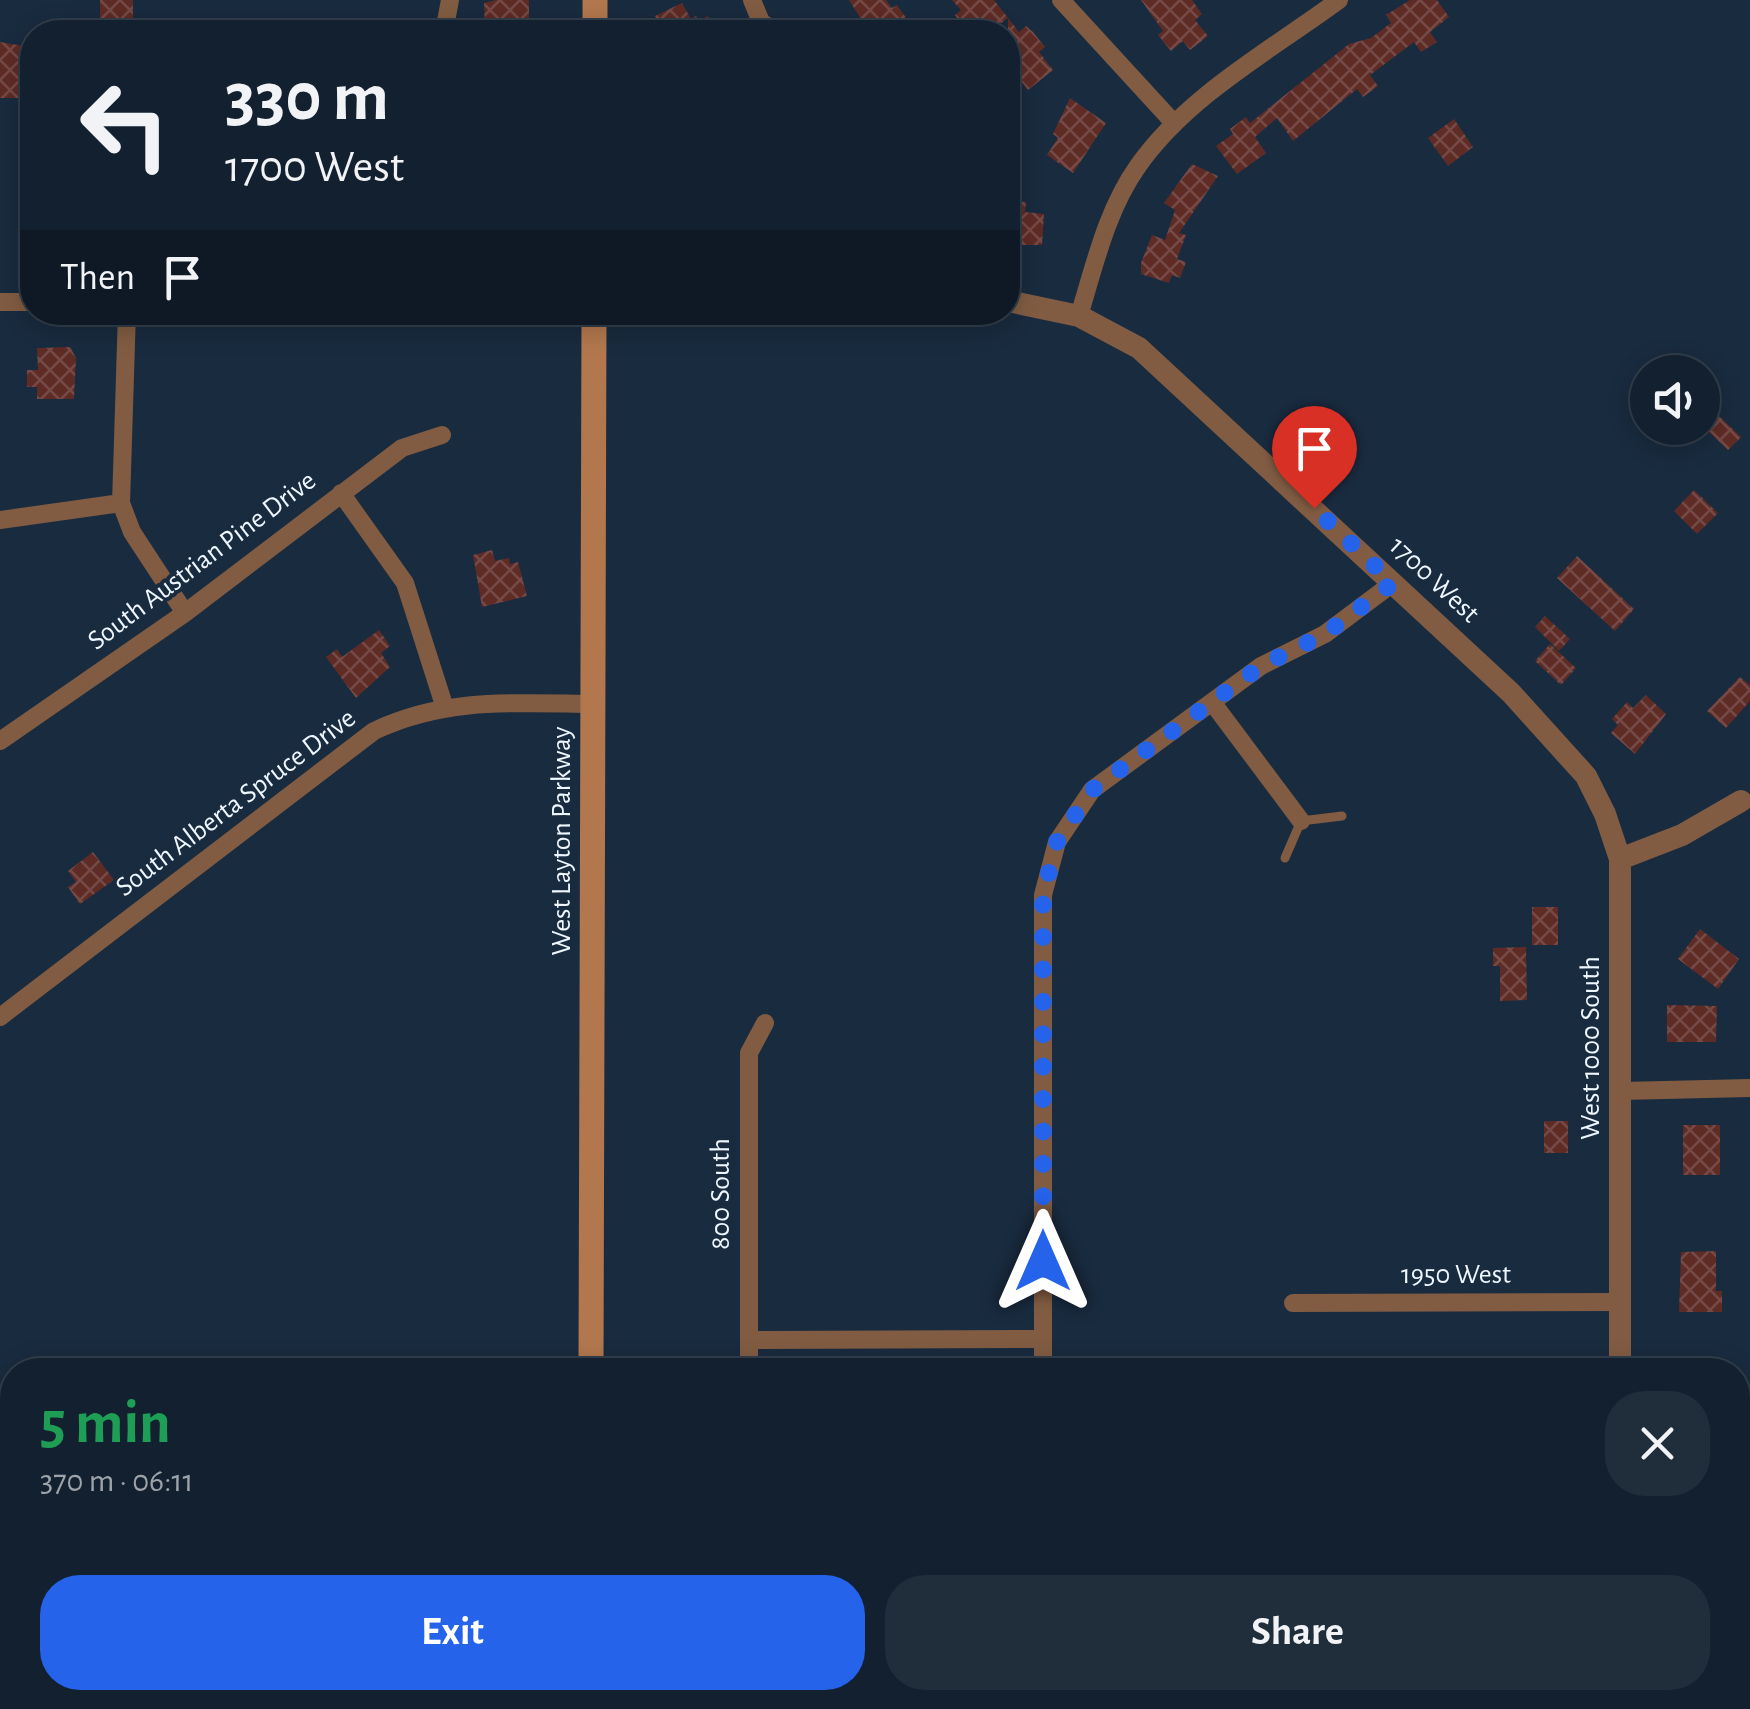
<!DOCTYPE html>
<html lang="en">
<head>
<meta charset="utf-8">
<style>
	:root { --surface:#13202f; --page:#202d3b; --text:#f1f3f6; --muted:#9da3aa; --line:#323e4b; --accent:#2563eb }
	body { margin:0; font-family:"Alegreya Sans",sans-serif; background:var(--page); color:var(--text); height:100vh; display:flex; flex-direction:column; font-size:38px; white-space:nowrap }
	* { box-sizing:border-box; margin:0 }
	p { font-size:32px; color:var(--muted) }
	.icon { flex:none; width:55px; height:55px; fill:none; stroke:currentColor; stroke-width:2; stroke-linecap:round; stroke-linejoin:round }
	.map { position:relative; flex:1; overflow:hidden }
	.drawer { position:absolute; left:0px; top:1358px; width:1750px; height:352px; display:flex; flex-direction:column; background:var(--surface); border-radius:40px 40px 0 0; box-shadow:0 5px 25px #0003,0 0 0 2px var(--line) }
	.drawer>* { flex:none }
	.banner { position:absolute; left:20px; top:20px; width:1000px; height:305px; border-radius:40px; box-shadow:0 5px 25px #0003,0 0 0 2px var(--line); background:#13202f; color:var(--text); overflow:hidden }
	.fabs { position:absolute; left:1630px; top:355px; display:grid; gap:20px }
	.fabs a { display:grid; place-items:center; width:90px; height:90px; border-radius:50%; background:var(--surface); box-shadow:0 5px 25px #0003,0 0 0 2px var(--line); font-size:50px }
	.pin { position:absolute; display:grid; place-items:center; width:85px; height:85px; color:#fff; margin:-102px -42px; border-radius:50% 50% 50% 0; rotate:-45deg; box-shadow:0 0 10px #0007 }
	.pin .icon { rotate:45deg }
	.me { position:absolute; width:110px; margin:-55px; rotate:0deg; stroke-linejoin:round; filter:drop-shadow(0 0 8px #0008) }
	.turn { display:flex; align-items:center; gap:35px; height:210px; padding:0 40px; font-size:45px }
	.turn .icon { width:130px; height:130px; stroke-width:2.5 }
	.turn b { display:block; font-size:70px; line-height:85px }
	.then { display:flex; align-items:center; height:95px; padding:0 40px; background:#0003; gap:20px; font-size:38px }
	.round { display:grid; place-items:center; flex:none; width:105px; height:105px; border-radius:40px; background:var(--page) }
	.headline { display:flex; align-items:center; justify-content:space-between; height:170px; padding:0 40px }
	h1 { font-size:60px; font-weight:700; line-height:75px; color:#1e9e55 }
	.button { display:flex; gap:20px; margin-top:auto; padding:20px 40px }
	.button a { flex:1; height:115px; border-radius:40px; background:var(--accent); color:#fff; font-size:40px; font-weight:700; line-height:115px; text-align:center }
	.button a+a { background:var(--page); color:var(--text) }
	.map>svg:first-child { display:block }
	.grass { fill:url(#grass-dots) }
	.building { fill:url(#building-cross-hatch) }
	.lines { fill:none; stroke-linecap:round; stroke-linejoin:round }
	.service { stroke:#815c42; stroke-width:9 }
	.minor { stroke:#815c42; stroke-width:18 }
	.tertiary { stroke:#815c42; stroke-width:22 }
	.secondary { stroke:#b2774d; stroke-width:25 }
	.route { stroke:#2563eb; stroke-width:18; stroke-dasharray:0 32.4 }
	.labels { text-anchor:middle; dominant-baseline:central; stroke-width:8; stroke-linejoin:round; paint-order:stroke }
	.street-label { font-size:28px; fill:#eef6fe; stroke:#192b3f }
</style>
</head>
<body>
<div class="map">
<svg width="1750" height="1709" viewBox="0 0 1750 1709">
	<defs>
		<pattern id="grass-dots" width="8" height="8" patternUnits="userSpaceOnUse" patternTransform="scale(2.5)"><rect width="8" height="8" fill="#305479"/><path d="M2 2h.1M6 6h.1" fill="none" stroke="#4e6d8d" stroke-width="1.8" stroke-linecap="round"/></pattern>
		<pattern id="building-cross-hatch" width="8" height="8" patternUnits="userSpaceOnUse" patternTransform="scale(2.5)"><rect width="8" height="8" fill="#5f2b25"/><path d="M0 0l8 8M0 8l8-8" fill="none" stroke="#764a46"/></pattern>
	</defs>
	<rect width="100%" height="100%" fill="#192b3f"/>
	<path class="grass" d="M12,1424V1698H75V1709H0V1434Z"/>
	<path class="building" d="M100,0H133V32H100Z
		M496,0H529V32H485L484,3Z
		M849,0H886L892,8L897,5L909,22L895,32H869Z
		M952,0H994L1019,32L1026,26L1033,32L1045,47L1039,52L1053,70L1028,90L1008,64V18L989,32H980L971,21L964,27L955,15L961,10Z
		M1141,0H1192L1202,14L1195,20L1208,36L1190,50L1183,41L1171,51L1158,35L1163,31Z
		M1410,0H1437L1449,17L1430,32L1437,42L1421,52L1414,42L1370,75L1378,86L1363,97L1357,89L1293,141L1277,118L1255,137L1266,153L1237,174L1216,146L1233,134L1230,129L1246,117L1250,123L1349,44L1371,38L1391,23L1386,15Z
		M682,3L691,19L696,16L698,21L708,16L716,32H663L655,16Z
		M0,42L30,47L32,87H25V98H0Z
		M1070,98L1106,123L1073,173L1047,155L1058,138L1053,134Z
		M1454,119L1473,147L1448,166L1428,138Z
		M1192,164L1218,176L1179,233L1186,235L1177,259L1186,262L1180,278L1172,275L1169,283L1141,274V263L1152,235L1165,240L1175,210L1164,203Z
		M1008,201L1026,202L1025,212L1044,214L1042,245H1008Z
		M70,347L76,358L74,399H37V387H27V370H38L37,348Z
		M1718,415L1741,437L1728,450L1705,428Z
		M1694,490L1718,513L1697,534L1674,511Z
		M492,550L495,561L509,558L510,564L518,562L527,596L482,607L473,555Z
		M1577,556L1634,609L1615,631L1557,578Z
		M1545,616L1570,639L1559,651L1535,627Z
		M379,630L390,646L381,653L390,667L356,698L326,657L337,649L342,657Z
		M1550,644L1576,668L1561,685L1535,661Z
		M1740,677L1750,685V701L1726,728L1707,711Z
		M1646,695L1666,714L1635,754L1611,733L1618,725L1612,719L1627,702L1633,708Z
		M93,852L114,880L80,904L68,887L76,882L68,871Z
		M1532,907H1558V945H1532Z
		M1700,929L1739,959L1718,989L1678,959Z
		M1526,947L1527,1000L1500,1001V966H1493V948Z
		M1667,1005L1717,1006L1716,1042H1667Z
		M1544,1121H1568V1153H1544Z
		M1683,1125H1720V1175H1683Z
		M1716,1251V1291H1722V1312H1679L1681,1252Z"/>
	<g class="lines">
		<path class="service" d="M1285,858L1301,821L1342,816"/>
		<path class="minor" d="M752,0L761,22L776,32
			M1061,0L1173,122
			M198,29L318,27L359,32
			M444,32L450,0
			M0,302H32
			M127,312L121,503L132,532L185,613
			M1079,316C1094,267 1107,209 1138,166C1187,96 1271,50 1339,0
			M341,493L405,583L444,705
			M0,520L121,503
			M1212,702L1301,821
			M0,741L185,613L402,448L442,435
			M0,1017L374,731C445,697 515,703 593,704
			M1621,1091L1750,1088
			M1293,1303L1620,1302
			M749,1340L1043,1339
			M749,1370V1053L765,1023
			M1043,1370V895L1057,842L1092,790L1261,666L1325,634L1393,583
			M1738,1554L1750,1553
			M749,1698V1709
			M1478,1698V1709
			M994,1709V1698"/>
		<path class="tertiary" d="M1008,301L1079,316L1139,348L1511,693L1586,776L1605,814L1620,859V1370
			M1620,859L1682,835L1741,801
			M1621,1698V1709"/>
		<path class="secondary" d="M595,32V0
			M591,1370L594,312
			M590,1698V1709"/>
	</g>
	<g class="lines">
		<path class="route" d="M1043,1261V895L1057,842L1092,790L1261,666L1325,634L1393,583L1314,508"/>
	</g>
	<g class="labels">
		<g class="street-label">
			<text transform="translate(202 561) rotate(-37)">South Austrian Pine Drive</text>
			<text transform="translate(1434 580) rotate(43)">1700 West</text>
			<text transform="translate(236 803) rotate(-37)">South Alberta Spruce Drive</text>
			<text transform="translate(562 841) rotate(-90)">West Layton Parkway</text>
			<text transform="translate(1591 1048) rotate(-90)">West 1000 South</text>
			<text transform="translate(721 1194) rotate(-90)">800 South</text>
			<text x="1456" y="1275">1950 West</text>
		</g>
	</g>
</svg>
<div class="fabs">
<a><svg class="icon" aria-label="sound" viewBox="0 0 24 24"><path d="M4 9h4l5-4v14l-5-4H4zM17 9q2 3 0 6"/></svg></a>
</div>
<div class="pin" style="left:1314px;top:508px;background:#d93025"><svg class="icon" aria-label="arrive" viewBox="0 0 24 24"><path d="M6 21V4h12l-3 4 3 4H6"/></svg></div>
<svg class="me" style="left:1043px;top:1261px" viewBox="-20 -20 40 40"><path d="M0-17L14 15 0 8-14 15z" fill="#2563eb" stroke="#fff" stroke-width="4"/></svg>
<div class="banner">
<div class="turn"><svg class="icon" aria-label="left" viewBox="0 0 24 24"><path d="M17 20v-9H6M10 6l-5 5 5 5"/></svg><div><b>330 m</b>1700 West</div></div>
<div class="then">Then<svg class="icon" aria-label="arrive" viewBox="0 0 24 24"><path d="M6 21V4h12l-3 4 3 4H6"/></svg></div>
</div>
<section class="drawer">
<div class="headline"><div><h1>5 min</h1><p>370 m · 06:11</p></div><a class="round"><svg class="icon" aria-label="close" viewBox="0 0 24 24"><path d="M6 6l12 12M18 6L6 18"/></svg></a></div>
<div class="button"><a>Exit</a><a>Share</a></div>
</section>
</div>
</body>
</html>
